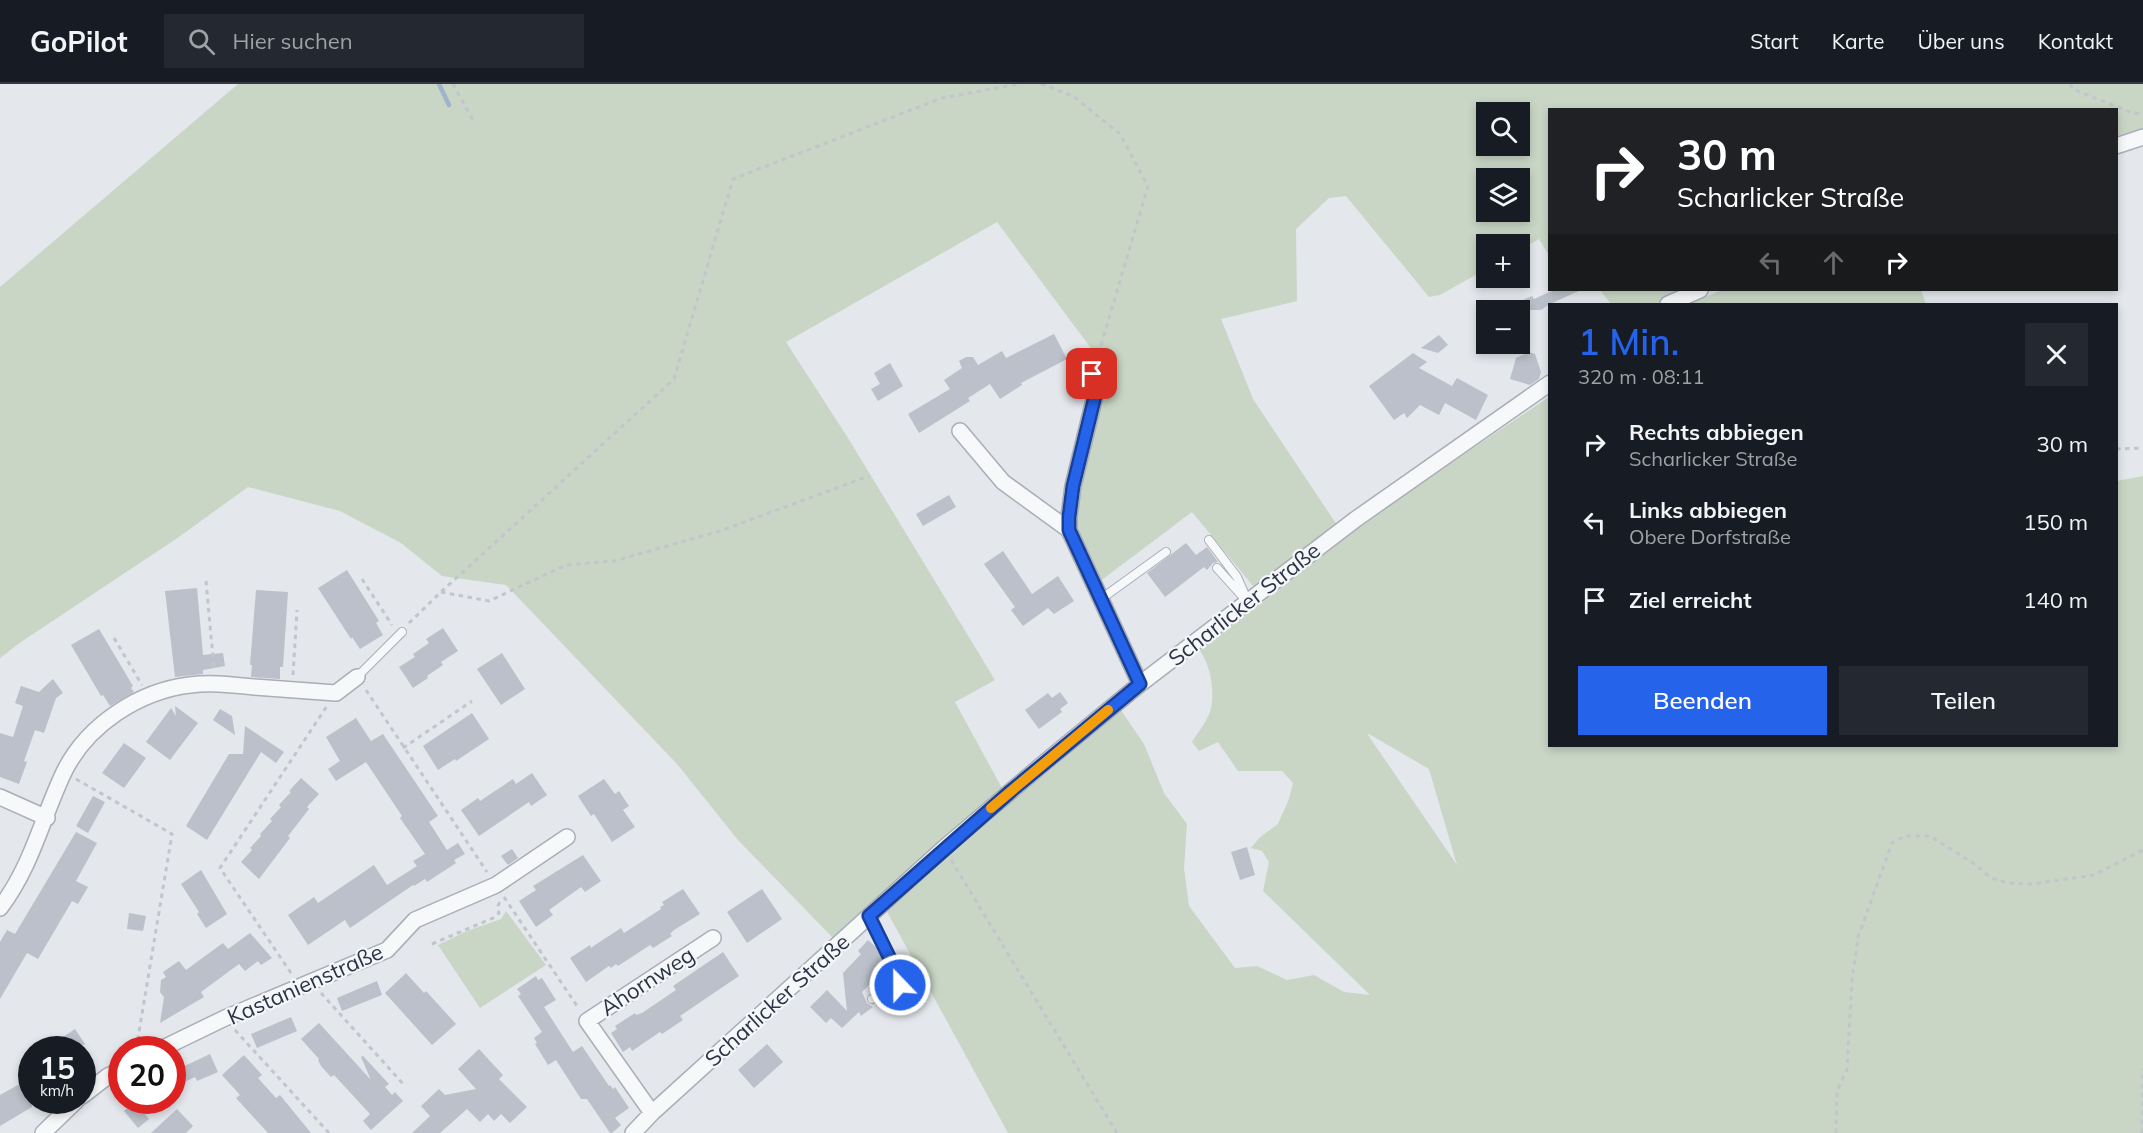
<!DOCTYPE html>
<html lang="de">
<head>
<meta charset="utf-8">
<style>
	:root { --surface:#171b24; --page:#242831; --text:#f1f3f6; --muted:#9ea1a6; --line:#363941; --accent:#2563eb }
	body { margin:0; font-family:Mulish,sans-serif; background:var(--page); color:var(--text); height:100vh; display:flex; flex-direction:column; font-size:22px; white-space:nowrap }
	* { box-sizing:border-box; margin:0 }
	p { font-size:20px; color:var(--muted) }
	.icon { flex:none; width:33px; height:33px; fill:none; stroke:currentColor; stroke-width:2; stroke-linecap:round; stroke-linejoin:round }
	.map { position:relative; flex:1; overflow:hidden }
	.details { position:absolute; left:1548px; top:219px; width:570px; height:444px; display:flex; flex-direction:column; background:var(--surface); border-radius:0px; box-shadow:0 3px 9px #0003 }
	.details>* { flex:none }
	.banner { position:absolute; left:1548px; top:24px; width:570px; height:183px; border-radius:0px; box-shadow:0 3px 9px #0003; background:#202124; color:#fff; overflow:hidden }
	.tools { position:absolute; left:1476px; top:18px; display:grid; gap:12px }
	.tools a { display:grid; place-items:center; width:54px; height:54px; border-radius:0px; background:var(--surface); box-shadow:0 3px 9px #0003; font-size:30px }
	.speed { position:absolute; left:18px; top:952px; display:flex; gap:12px; font-size:30px; font-weight:700; text-align:center }
	.speed>* { display:grid; place-content:center; width:78px; height:78px; border-radius:50%; background:var(--surface); box-shadow:0 3px 9px #0003; line-height:1 }
	.speed small { font-size:15px; font-weight:400 }
	.speed .limit { border:9px solid #d22; background:#fff; color:#111 }
	.pin { position:absolute; display:grid; place-items:center; width:51px; height:51px; color:#fff; margin:-26px; border-radius:12px; box-shadow:0 3px 9px #0006 }
	.me { position:absolute; width:66px; margin:-33px; rotate:338deg; stroke-linejoin:round; filter:drop-shadow(0 0 4px #0008) }
	.turn { display:flex; align-items:center; gap:21px; height:126px; padding:0 30px; font-size:27px }
	.turn .icon { width:78px; height:78px; stroke-width:2.5 }
	.turn b { display:block; font-size:42px; line-height:51px }
	.lanes { display:flex; align-items:center; height:57px; padding:0 30px; background:#0003; justify-content:center; gap:30px; direction:ltr }
	.lanes .off { opacity:.35 }
	.round { display:grid; place-items:center; flex:none; width:63px; height:63px; border-radius:0px; background:var(--page) }
	.summary { display:flex; align-items:center; justify-content:space-between; height:102px; padding:0 30px }
	h1 { font-size:36px; font-weight:600; line-height:45px; color:var(--accent) }
	.action { display:flex; gap:12px; margin-top:auto; padding:12px 30px }
	.action a { flex:1; height:69px; border-radius:0px; background:var(--accent); color:#fff; font-size:24px; font-weight:600; line-height:69px; text-align:center }
	.action a+a { background:var(--page); color:var(--text) }
	ul { padding:0; list-style:none }
	li { display:flex; align-items:center; gap:18px; height:78px; padding:0 30px }
	li div { flex:1 }
	li b { display:block; font-size:22px }
	li em { font-style:normal }
	header { display:flex; align-items:center; gap:36px; box-sizing:border-box; height:84px; padding:0 30px; background:var(--surface); border-bottom:2px solid var(--line) }
	header strong { font-size:28px }
	nav { display:flex; gap:33px; margin-inline-start:auto; font-size:21px }
	.search { width:420px; height:54px; background:var(--page); display:flex; align-items:center; gap:15px; box-sizing:border-box; padding:0 21px; border-radius:0px; color:var(--muted); font-size:22px }
	.map>svg:first-child { display:block }
	.green { fill:#c9d6c5; fill-rule:evenodd }
	.lines { fill:none; stroke-linecap:round; stroke-linejoin:round }
	.stream { stroke:#9fb4cc; stroke-width:4.5 }
	.building { fill:#bbc0ca }
	.service-casing { stroke:#a9aeb7; stroke-width:10 }
	.minor-casing { stroke:#a9aeb7; stroke-width:18 }
	.path { stroke:#c2c5cb; stroke-width:3; stroke-dasharray:4.5 4.5; stroke-linecap:butt }
	.service { stroke:#f7f8fa; stroke-width:8 }
	.minor { stroke:#f7f8fa; stroke-width:15 }
	.route-casing { stroke:#184099; stroke-width:15 }
	.route { stroke:#2563eb; stroke-width:10 }
	.slow { stroke:#f59e0b; stroke-width:10 }
	.labels { text-anchor:middle; dominant-baseline:central; stroke-width:4.5; stroke-linejoin:round; paint-order:stroke }
	.street-label { font-size:22px; fill:#2b3445; stroke:#f4f6f9 }
</style>
</head>
<body>
<header>
<strong>GoPilot</strong>
<div class="search"><svg class="icon" aria-label="search" viewBox="0 0 24 24"><circle cx="10" cy="10" r="6"/><path d="M15 15l6 6"/></svg>Hier suchen</div>
<nav><a>Start</a><a>Karte</a><a>Über uns</a><a>Kontakt</a></nav>
</header>
<div class="map">
<svg width="2143" height="1049" viewBox="0 0 2143 1049">
	<rect width="100%" height="100%" fill="#e4e7ec"/>
	<path class="green" d="M238,0H2143V44L2117,52L2116,26H1550L1549,171L1539,155L1520,166V160H1486V185L1440,211L1429,213L1346,112L1329,114L1296,145L1297,217L1221,235L1253,315L1337,441L1253,502L1192,428L1099,498L1075,445L1076,407L1105,288L1096,271L997,138L786,258L848,354L995,596L955,618L1002,704L949,749L956,762L1120,625L1144,660L1164,709L1187,740L1184,784L1189,822L1235,884L1257,882L1287,896L1314,891L1344,908L1370,911L1263,807L1269,778L1262,767L1251,764L1260,753L1278,740L1289,715L1293,699L1282,687H1238L1218,658L1199,667L1192,658C1198,648 1209,635 1211,624C1215,605 1210,579 1198,564L1269,513L1366,436L1549,313L1550,662H2116L2117,397L2143,392V1049H1008L879,813L833,854L738,756L677,680L506,501L442,492L401,459L340,427L248,403L176,455L21,558L0,574V203ZM1486,28H1520V62H1486ZM1486,94H1520V128H1486ZM1369,650L1429,685L1457,781L1368,651Z
		M1600,206H1683L1656,220H1611Z
		M1723,206H1921L1926,220H1686Z
		M506,827L546,881L480,924L438,861L467,847L501,835Z"/>
	<g class="lines">
		<path class="stream" d="M439,0L449,21"/>
	</g>
	<path class="building" d="M1554,206H1581L1550,220L1541,226H1500L1532,212L1534,215Z
		M1054,250L1067,275L1021,299L1022,301L1000,315L990,300L968,314L970,317L919,349L908,330L950,305L944,296L962,284L959,277L966,273H973L978,281L1002,267L1006,274Z
		M1439,251L1448,261L1438,269L1421,264Z
		M1529,268L1535,270L1541,288L1539,295L1530,301L1510,295L1516,274Z
		M1413,269L1427,278L1419,284L1452,302L1457,294L1488,311L1476,336L1445,319L1439,331L1420,321L1407,334L1404,329L1394,336L1369,302Z
		M890,279L903,302L878,317L871,305L880,300L874,289Z
		M949,411L956,423L923,442L916,430Z
		M1186,459L1196,471L1207,463L1218,478L1213,479L1207,486L1204,483L1165,513L1147,489Z
		M1003,467L1032,510L1058,492L1074,517L1054,530L1048,524L1023,542L1011,526L1015,523L984,480Z
		M347,486L379,537L376,539L383,551L360,565L352,553L351,555L318,504Z
		M197,504L203,571L223,569L225,582L203,586V590L175,593L165,507Z
		M256,506L288,508L283,583H280V595L251,593L252,581H250Z
		M443,544L458,567L441,578L443,581L427,592L428,594L413,604L399,583L415,573L413,570L429,559L426,555Z
		M99,545L133,602L131,604L134,608L110,622L103,611L101,612L71,561Z
		M502,569L525,605L501,621L477,585Z
		M53,595L63,609L56,614L44,649L35,646L24,677L27,678L19,700L0,693V649L13,653L23,622L15,619L21,602L39,608Z
		M1060,608L1068,619L1060,625L1062,628L1039,645L1025,626L1048,609L1052,614Z
		M175,622L198,639L170,676L146,658L171,624L176,632Z
		M220,625L232,632L235,651L213,636Z
		M472,629L489,655L456,677L455,675L438,686L423,662Z
		M356,634L371,657L383,650L438,732L429,738L447,766L458,759L465,770L454,776L456,779L427,798L425,795L414,802L413,801L350,844L345,836L308,861L288,831L314,813L318,819L374,781L387,801L417,782L413,777L425,770L400,734L402,732L366,678L336,697L328,685L340,677L326,653Z
		M245,642L284,668L276,679L261,668L207,756L186,742L229,670H243Z
		M124,659L146,674L124,704L102,689Z
		M532,689L547,711L531,722L529,718L479,752L461,726L478,714L480,717L513,695L516,700Z
		M301,694L319,710L307,723L309,725L288,752L290,754L259,795L241,778L252,766L250,764L261,752L260,750L272,737L270,735L281,723L279,721L291,708L289,707Z
		M604,695L615,710L619,707L629,722L623,726L635,743L612,758L594,730L591,732L578,712Z
		M93,712L105,718L88,749L76,742Z
		M76,748L97,759L76,797L88,803L78,820L72,817L38,875L27,869L0,915V858L7,846L15,850Z
		M1247,763L1255,791L1240,796L1231,768Z
		M512,765L518,774L508,781L501,772Z
		M583,771L601,797L585,808L581,803L549,826L553,831L536,843L519,817L536,806L533,802Z
		M201,786L227,830L206,844L197,830L199,828L181,800Z
		M683,805L700,830L674,846L670,850L672,852L653,864L650,861L618,882L616,880L611,884L609,882L586,898L570,874L590,861L591,864L595,861L621,844L624,849L661,825L660,823L664,821L662,818Z
		M762,805L782,835L747,859L727,828Z
		M129,829L146,832L143,847L127,845Z
		M250,849L272,874L261,881L258,877L245,887L239,880L201,908L204,913L160,939L164,913L160,908L161,896L166,893L163,888L179,877L186,886L223,859L228,865Z
		M868,856L879,866L884,876L881,879L886,884L862,908L867,919L873,923L861,932L859,928L842,944L831,934L826,939L810,923L827,906L847,927L843,889L861,870L858,867Z
		M723,868L739,892L680,932L683,936L662,950L660,948L632,967L630,963L623,968L611,949L617,945L615,942L635,929L636,931L642,929L676,906L673,902Z
		M406,889L424,909L426,907L456,940L432,961L385,909Z
		M536,892L538,896L542,894L556,916L544,923L573,968L582,962L609,1002L610,1001L613,1005L615,1003L629,1024L615,1034L621,1041L612,1049H610L587,1015H581L556,976L548,981L535,960L537,959L534,954L542,948L518,912L521,910L517,905Z
		M377,897L382,911L342,927L337,914Z
		M291,933L297,947L257,964L251,950Z
		M319,939L371,996L361,973L363,972L389,1000L385,1003L392,1011L395,1008L403,1017L371,1046L363,1037L370,1030L334,991L331,993L321,982L318,976L319,975L301,955Z
		M75,945L85,960L74,966H63V953Z
		M767,960L783,978L754,1004L738,986Z
		M479,965L503,991L499,995L527,1023L510,1039L501,1030L494,1037L488,1030L480,1038L467,1025L440,1049H412L430,1032L421,1022L439,1005L445,1011L476,1005L458,985Z
		M210,970L218,988L197,997L195,993L172,1004V988Z
		M244,971L262,991L258,994L276,1014L280,1011L311,1049H268L236,1014L240,1011L222,991Z
		M32,993V1023L0,1042V1011Z
		M135,1018L149,1035L138,1044L124,1027Z
		M177,1025L193,1042L186,1049H151Z"/>
	<g class="lines">
		<defs>
			<path id="service" d="M1209,456L1237,493L1248,518
				M1217,484L1245,515
				M1101,515L1166,468
				M357,593L402,548
				M869,833L900,895V901L893,909L872,915"/>
			<path id="minor" d="M2116,62L2143,53
				M1668,220L1700,206
				M1093,290L1096,308L1073,402L1069,433V446L1140,600
				M960,347L1003,398L1069,446
				M0,713L47,734
				M0,824C32,782 42,734 64,688C87,641 139,607 190,601C212,598 233,601 254,603C281,605 309,607 336,609L357,593
				M159,966L225,934L387,866L415,836L496,801L567,753
				M82,1012L108,992L122,985
				M652,1029L587,937L713,854
				M43,1049L76,1017
				M633,1049L652,1029L944,764L1044,679L1140,600L1356,435L1550,299"/>
		</defs>
		<use href="#service" class="service-casing"/>
		<use href="#minor" class="minor-casing"/>
		<path class="path" d="M453,0L474,38
			M1041,0L1073,12L1120,50L1148,102L1097,275
			M2070,0L2073,5L2130,28L2143,31
			M2116,365L2143,364
			M362,495L392,541
			M206,497L214,585
			M441,508L489,517L566,481L614,477L720,447L869,392
			M409,539L441,508L674,295L733,95L942,14L1019,0
			M114,554L142,601
			M293,591L297,526
			M366,606L487,788
			M403,664L472,617
			M76,695L172,750L136,966
			M951,776L1117,1049
			M504,813L579,925
			M432,860L493,834L499,829L498,822L501,815
			M291,889L220,784L327,622
			M321,909L405,1002
			M235,946L329,1049
			M1836,1049L1837,1007L1847,985L1852,896L1858,853L1892,759L1905,752H1930L1973,779L1991,794L2007,799L2033,800L2094,791L2143,766
			M2142,1049L2143,985"/>
		<use href="#service" class="service"/>
		<use href="#minor" class="minor"/>
	</g>
	<g class="lines">
		<defs>
			<path id="route" d="M900,901V895L869,832L1011,707L1140,600L1069,446V433L1073,402L1096,308L1092,290"/>
		</defs>
		<use href="#route" class="route-casing"/>
		<use href="#route" class="route"/>
		<path class="slow" d="M991,724L1108,626"/>
	</g>
	<g class="labels">
		<g class="street-label">
			<text transform="translate(1244 520) rotate(-38)">Scharlicker Straße</text>
			<text transform="translate(647 897) rotate(-33)">Ahornweg</text>
			<text transform="translate(305 900) rotate(-24)">Kastanienstraße</text>
			<text transform="translate(777 916) rotate(-42)">Scharlicker Straße</text>
		</g>
	</g>
</svg>
<div class="tools">
<a><svg class="icon" aria-label="search" viewBox="0 0 24 24"><circle cx="10" cy="10" r="6"/><path d="M15 15l6 6"/></svg></a>
<a><svg class="icon" aria-label="layers" viewBox="0 0 24 24"><path d="M12 4l9 5-9 5-9-5zM3 14l9 5 9-5"/></svg></a>
<a>+</a>
<a>−</a>
</div>
<div class="speed"><div>15<small>km/h</small></div><div class="limit">20</div></div>
<div class="pin" style="left:1092px;top:290px;background:#d93025"><svg class="icon" aria-label="arrive" viewBox="0 0 24 24"><path d="M6 21V4h12l-3 4 3 4H6"/></svg></div>
<svg class="me" style="left:900px;top:901px" viewBox="-20 -20 40 40"><circle r="17" fill="#2563eb" stroke="#fff" stroke-width="3"/><path d="M0-11L8 9 0 5-8 9z" fill="#fff"/></svg>
<div class="banner">
<div class="turn"><svg class="icon" aria-label="right" viewBox="0 0 24 24"><path d="M7 20v-9h11M14 6l5 5-5 5"/></svg><div><b>30 m</b>Scharlicker Straße</div></div>
<div class="lanes"><svg class="icon off" aria-label="left" viewBox="0 0 24 24"><path d="M17 20v-9H6M10 6l-5 5 5 5"/></svg><svg class="icon off" aria-label="ahead" viewBox="0 0 24 24"><path d="M12 20V5M6 11l6-6 6 6"/></svg><svg class="icon" aria-label="right" viewBox="0 0 24 24"><path d="M7 20v-9h11M14 6l5 5-5 5"/></svg></div>
</div>
<section class="details">
<div class="summary"><div><h1>1 Min.</h1><p>320 m · 08:11</p></div><a class="round"><svg class="icon" aria-label="close" viewBox="0 0 24 24"><path d="M6 6l12 12M18 6L6 18"/></svg></a></div>
<ul>
<li><svg class="icon" aria-label="right" viewBox="0 0 24 24"><path d="M7 20v-9h11M14 6l5 5-5 5"/></svg><div><b>Rechts abbiegen</b><p>Scharlicker Straße</p></div><em>30 m</em></li>
<li><svg class="icon" aria-label="left" viewBox="0 0 24 24"><path d="M17 20v-9H6M10 6l-5 5 5 5"/></svg><div><b>Links abbiegen</b><p>Obere Dorfstraße</p></div><em>150 m</em></li>
<li><svg class="icon" aria-label="arrive" viewBox="0 0 24 24"><path d="M6 21V4h12l-3 4 3 4H6"/></svg><div><b>Ziel erreicht</b></div><em>140 m</em></li>
</ul>
<div class="action"><a>Beenden</a><a>Teilen</a></div>
</section>
</div>
</body>
</html>
